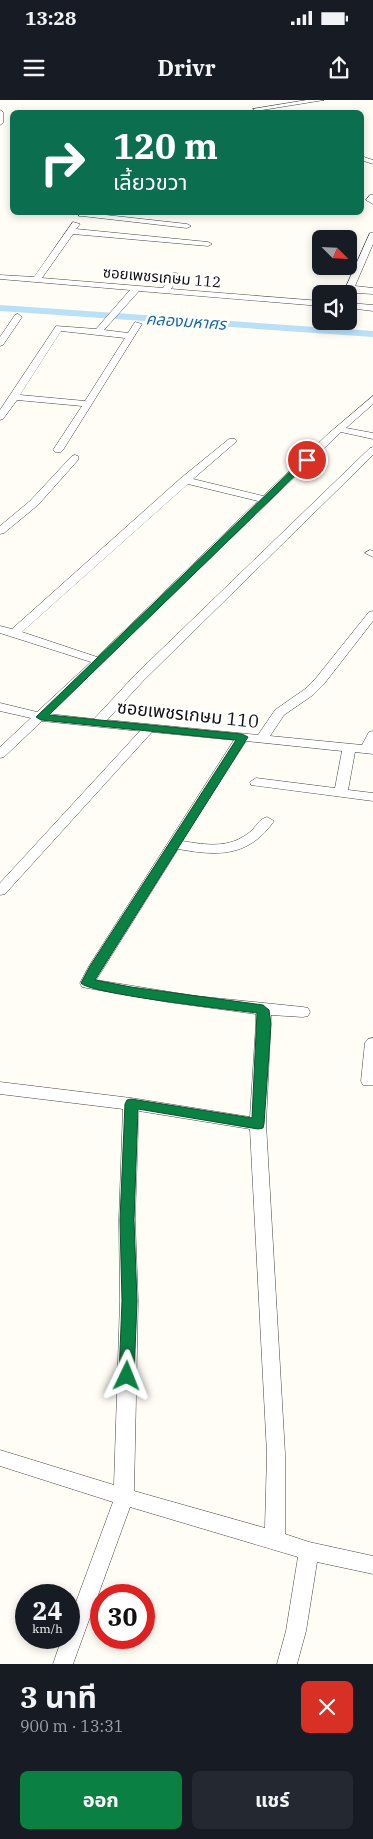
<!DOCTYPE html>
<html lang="th">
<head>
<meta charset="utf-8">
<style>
	:root { --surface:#171b24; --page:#242831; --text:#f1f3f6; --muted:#9ea1a6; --accent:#0b8043 }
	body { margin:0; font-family:"IBM Plex Serif","Noto Sans Thai",serif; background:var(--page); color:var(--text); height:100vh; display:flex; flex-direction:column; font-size:19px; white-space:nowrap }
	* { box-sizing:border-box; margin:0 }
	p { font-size:16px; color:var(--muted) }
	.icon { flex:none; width:28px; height:28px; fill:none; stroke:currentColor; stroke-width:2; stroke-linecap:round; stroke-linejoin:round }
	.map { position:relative; height:1564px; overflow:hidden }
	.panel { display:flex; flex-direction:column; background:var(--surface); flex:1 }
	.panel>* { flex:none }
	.guide { position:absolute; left:10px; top:10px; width:354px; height:105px; border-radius:8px; box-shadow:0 2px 8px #0003; background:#0b6e4f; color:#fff; overflow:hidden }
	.needle { width:32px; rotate:114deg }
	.controls { position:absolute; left:312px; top:130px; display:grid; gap:10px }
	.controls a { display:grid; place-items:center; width:45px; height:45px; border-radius:8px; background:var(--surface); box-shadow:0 2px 8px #0003; font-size:25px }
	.speed { position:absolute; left:15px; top:1484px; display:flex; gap:10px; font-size:25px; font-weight:700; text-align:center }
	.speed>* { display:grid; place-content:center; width:65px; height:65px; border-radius:50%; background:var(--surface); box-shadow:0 2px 8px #0003; line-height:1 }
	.speed small { font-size:12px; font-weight:400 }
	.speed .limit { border:8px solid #d22; background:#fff; color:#111 }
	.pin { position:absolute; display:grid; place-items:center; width:42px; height:42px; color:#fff; margin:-21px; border:2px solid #fff; border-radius:50%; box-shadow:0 1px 5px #0007 }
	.me { position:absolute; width:55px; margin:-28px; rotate:2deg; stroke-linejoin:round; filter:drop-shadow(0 0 4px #0008) }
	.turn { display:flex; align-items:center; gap:18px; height:105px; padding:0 20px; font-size:22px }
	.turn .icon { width:65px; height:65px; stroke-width:2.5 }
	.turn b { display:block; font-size:35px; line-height:42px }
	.round { display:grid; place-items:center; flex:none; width:52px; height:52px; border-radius:8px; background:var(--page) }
	.headline { display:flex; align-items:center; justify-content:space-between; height:85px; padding:0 20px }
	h1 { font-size:30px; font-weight:700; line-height:38px }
	.action { display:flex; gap:10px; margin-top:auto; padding:10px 20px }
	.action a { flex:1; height:58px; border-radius:8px; background:var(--accent); color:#fff; font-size:20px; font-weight:700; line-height:58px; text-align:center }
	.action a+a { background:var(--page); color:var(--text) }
	.status { display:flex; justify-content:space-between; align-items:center; height:35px; padding:0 25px; background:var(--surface); direction:ltr }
	.status svg { height:14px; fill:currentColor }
	header { display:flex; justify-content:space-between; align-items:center; height:65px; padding:0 20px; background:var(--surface); font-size:22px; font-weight:700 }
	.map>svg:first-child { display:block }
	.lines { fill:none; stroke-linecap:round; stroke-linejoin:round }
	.canal { fill:#b9e0f7; fill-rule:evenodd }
	.street-casing { stroke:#444; stroke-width:1 }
	.street { fill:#fff; fill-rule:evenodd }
	.route { fill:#0b8043; stroke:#07532c }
	.labels { text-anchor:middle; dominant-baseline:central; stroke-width:5; stroke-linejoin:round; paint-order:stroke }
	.far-street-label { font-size:15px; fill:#111; stroke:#fff }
	.far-water-label { font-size:16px; font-style:italic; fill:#1768a6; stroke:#fff }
	.street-label { font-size:18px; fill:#111; stroke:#fff }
</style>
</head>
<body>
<div class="status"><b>13:28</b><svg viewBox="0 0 49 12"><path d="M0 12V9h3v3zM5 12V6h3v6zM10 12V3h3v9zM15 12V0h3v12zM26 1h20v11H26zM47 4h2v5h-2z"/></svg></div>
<header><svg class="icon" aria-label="menu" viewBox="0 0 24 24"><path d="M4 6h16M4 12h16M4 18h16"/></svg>Drivr<svg class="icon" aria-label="share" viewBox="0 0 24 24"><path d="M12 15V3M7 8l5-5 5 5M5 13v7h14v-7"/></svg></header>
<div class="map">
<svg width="373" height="1564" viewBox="0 0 373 1564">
	<rect width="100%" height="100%" fill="#fffdf5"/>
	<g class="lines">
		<path class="canal" d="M0,205L373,231V237L0,211Z"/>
		<defs>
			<path id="street" d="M307,0H324L256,11L253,9Z
				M0,10L3,12V23L0,25Z
				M361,56L373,60V64L361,60Z
				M370,95H373V104L366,100Z
				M79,112L187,124L191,126L187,128L82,116H79Z
				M73,122L80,124L76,129L208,142L212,144L208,146L73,134L42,178L163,188L173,173H176L180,175L171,189L321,201V206L139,191L104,230L128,233L135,222L142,224L63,350L61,352H55L53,350L82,306L17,300L3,319L0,320V310L56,226L96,229L130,190L0,179V175L34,177ZM61,231L125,238L85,301L20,295Z
				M370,133H373V144L355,186L373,188V194L356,193L346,187Z
				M349,203L373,205V211L349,208Z
				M18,214L22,217L3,245L0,246V237L15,215Z
				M373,296V304L346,328L373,333V339L341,332L49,614L94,619L136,574L370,348L373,347V355L144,580L107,620L258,635L275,610L305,589L316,578L369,512L373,511V521L324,584L313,595L284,615L270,636L362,645L369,632L373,631V654L355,652L348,690L373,693V701L251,685L250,682L256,678L335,688L342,651L246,641L182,741C207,745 229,749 250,732C256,727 259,719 267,717L274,721C248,758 217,756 178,749L96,880L195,896L303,907L308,908L310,912L308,916L303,917L271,915L266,1024L285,1354V1434L309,1442L373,1456V1474L317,1462L306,1531L297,1564H277L286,1531L298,1457L130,1407L73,1564H53L62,1538H69V1521L113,1402L0,1366V1350L114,1385L120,1201L119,1120L123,1009L0,994V982L131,998L250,1017L256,924V914L168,902L87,888L82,887L80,883L89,866L234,640L152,632L5,794L0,795V783L140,631L42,621L4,657L0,658V647L31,618L0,611V603L37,612L91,562L0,533V526L12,529L181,378L229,339H235L237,341L193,379L263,396L328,334ZM188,384L258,401L97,557L22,532ZM139,1011L250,1029L267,1354L265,1428L134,1391L138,1201L135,1120Z
				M75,355L78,356V360L38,405L4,433L0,434V426L30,401L72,356Z
				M370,450L373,451V457L365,453Z
				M373,938V985H363L361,981L365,943L368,939Z"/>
		</defs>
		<use href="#street" class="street-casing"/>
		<use href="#street" class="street"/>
	</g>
	<path class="route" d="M304,358L311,360L49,615L242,634L248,637L95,880L131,887L263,905L269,910L271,924L264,1024L263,1028L258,1029L138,1009L134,1120L137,1201L134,1276L132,1280L127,1282L122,1280L119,1276L122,1201L120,1120L125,1004L127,1000L131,999L252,1018L257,913C234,910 89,894 81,883L90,866L236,640L41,620L36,617Z"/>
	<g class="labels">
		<g class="far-street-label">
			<text transform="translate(162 177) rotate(5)">ซอยเพชรเกษม 112</text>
		</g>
		<g class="far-water-label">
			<text transform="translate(186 221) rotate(4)">คลองมหาศร</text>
		</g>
		<g class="street-label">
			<text transform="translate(188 614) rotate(6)">ซอยเพชรเกษม 110</text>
		</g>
	</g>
</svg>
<div class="controls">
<a><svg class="needle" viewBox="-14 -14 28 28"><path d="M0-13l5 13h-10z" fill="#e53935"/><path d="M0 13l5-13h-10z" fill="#9ea1a6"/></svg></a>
<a><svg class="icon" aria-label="sound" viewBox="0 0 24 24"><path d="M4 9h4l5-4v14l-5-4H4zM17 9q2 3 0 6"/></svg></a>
</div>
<div class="speed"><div>24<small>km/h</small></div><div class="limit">30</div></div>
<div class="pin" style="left:307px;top:360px;background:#d93025"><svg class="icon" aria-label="arrive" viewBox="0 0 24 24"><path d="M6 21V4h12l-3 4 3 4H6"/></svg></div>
<svg class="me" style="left:127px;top:1276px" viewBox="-20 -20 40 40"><path d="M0-17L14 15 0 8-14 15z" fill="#0b8043" stroke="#fff" stroke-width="4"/></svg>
<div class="guide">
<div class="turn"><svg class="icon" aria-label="right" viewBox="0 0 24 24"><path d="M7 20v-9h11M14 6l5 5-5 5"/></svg><div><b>120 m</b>เลี้ยวขวา</div></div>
</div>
</div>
<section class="panel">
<div class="headline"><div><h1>3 นาที</h1><p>900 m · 13:31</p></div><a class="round" style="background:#d93025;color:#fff"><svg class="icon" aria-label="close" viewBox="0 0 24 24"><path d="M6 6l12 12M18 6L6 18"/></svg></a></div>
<div class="action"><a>ออก</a><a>แชร์</a></div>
</section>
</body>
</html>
